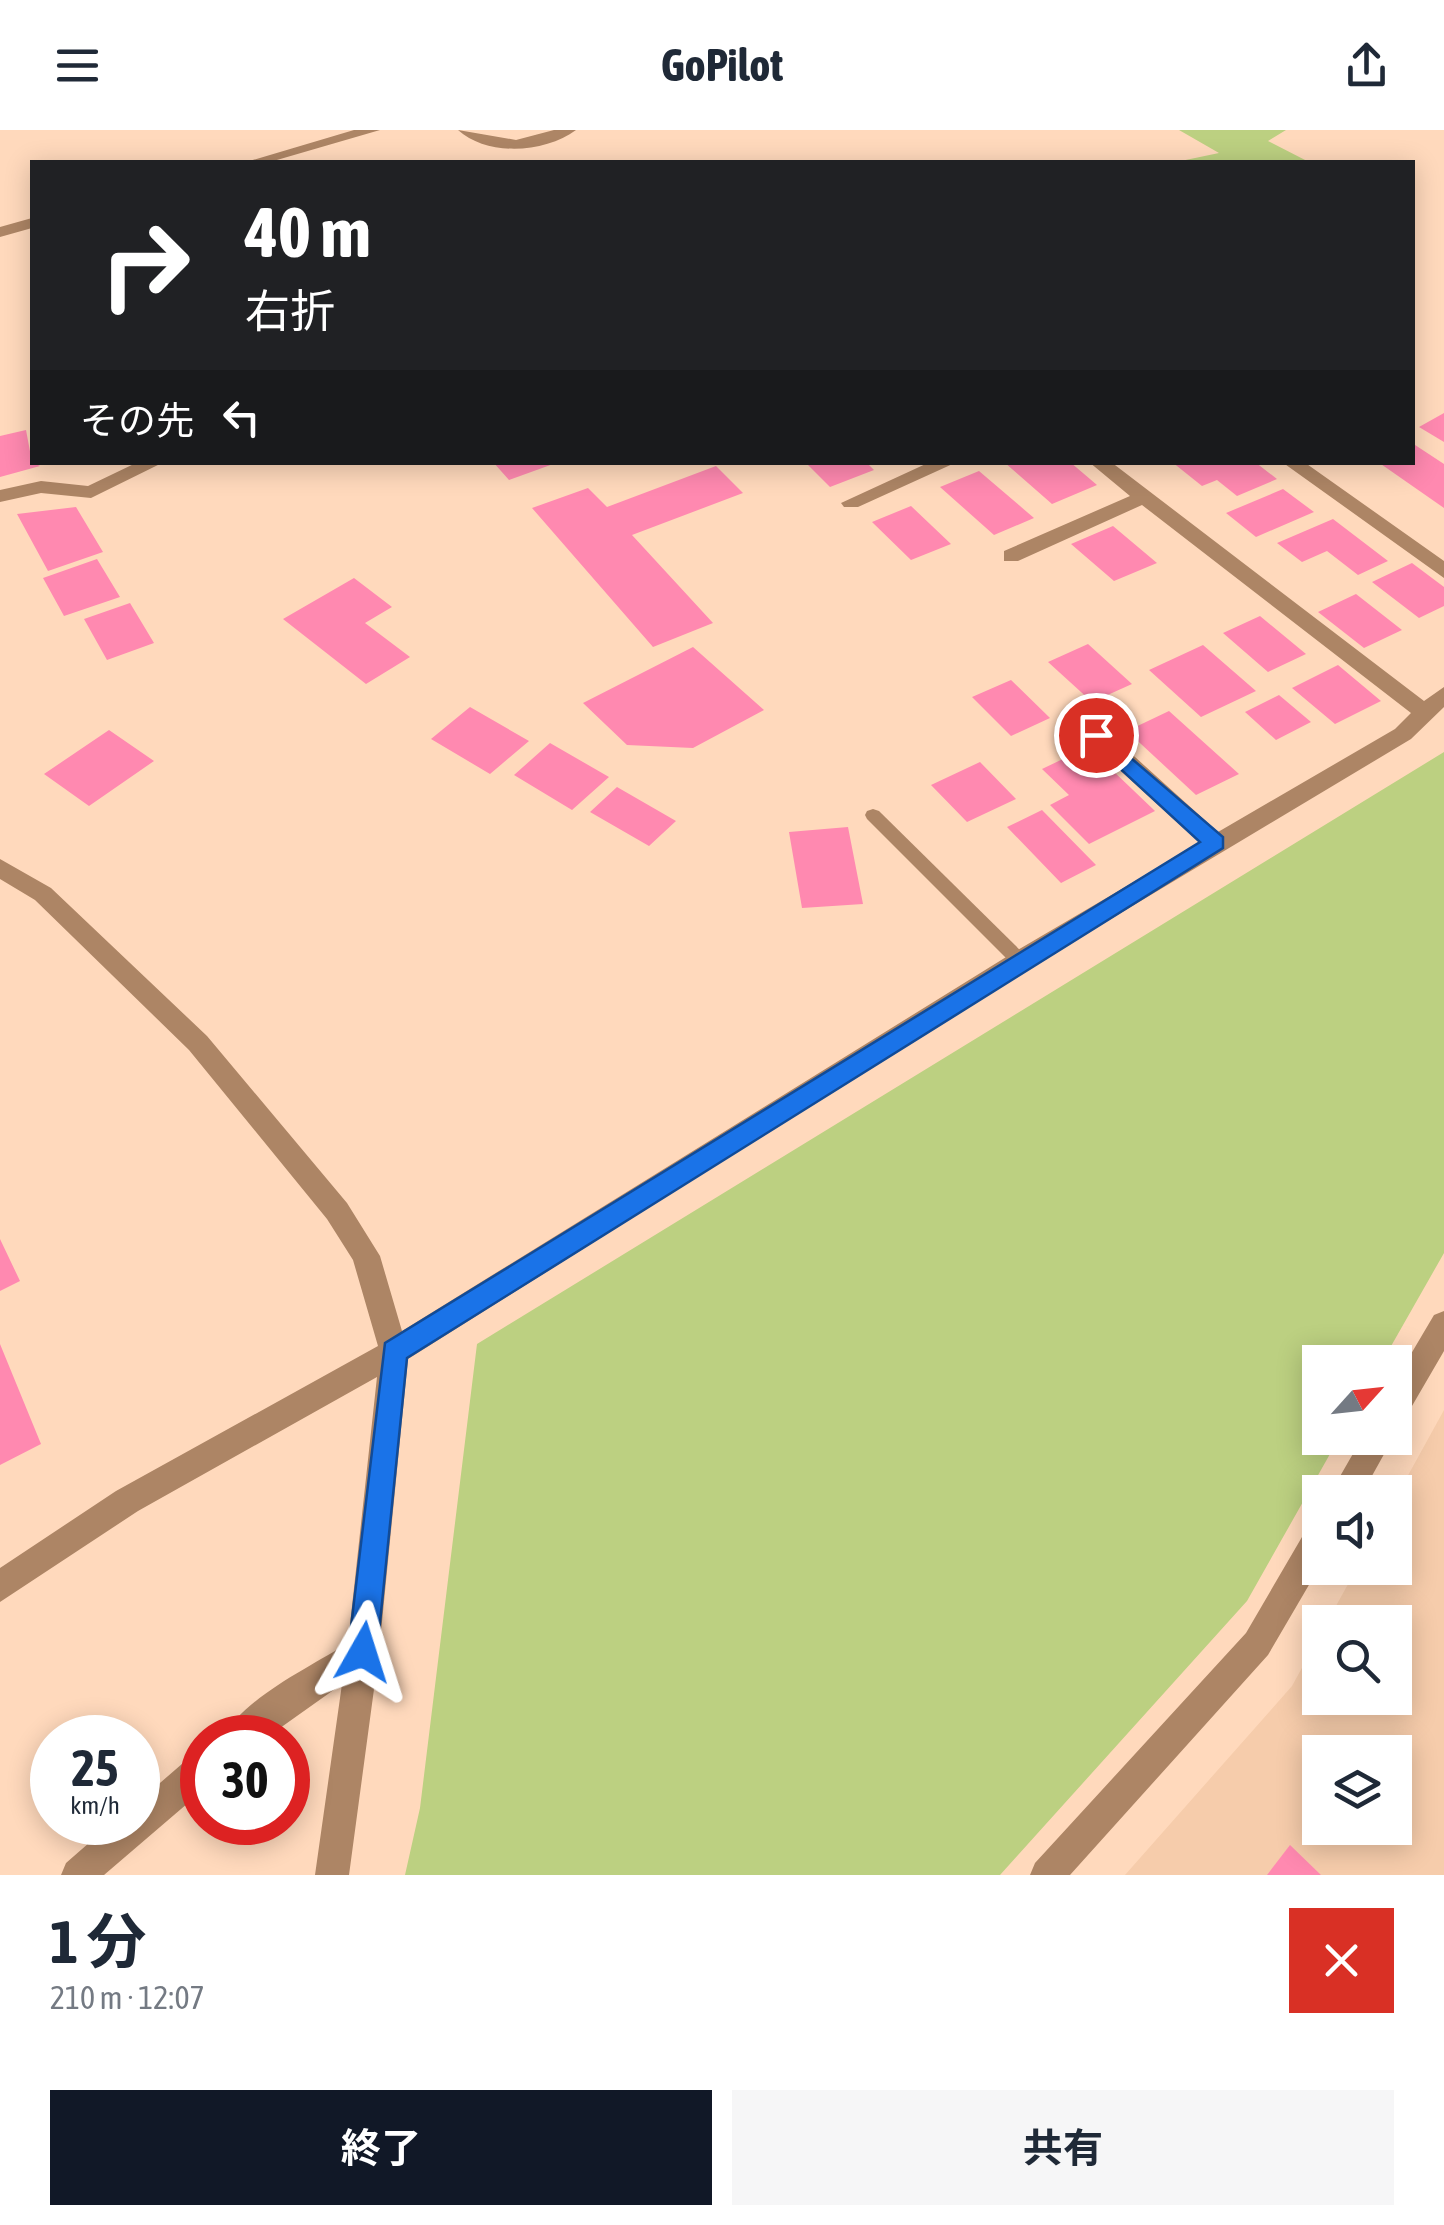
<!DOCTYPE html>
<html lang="ja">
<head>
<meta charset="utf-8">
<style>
	:root { --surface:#fff; --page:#f6f6f7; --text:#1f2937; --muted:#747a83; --accent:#111827 }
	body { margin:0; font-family:"Asap Condensed","Noto Sans JP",sans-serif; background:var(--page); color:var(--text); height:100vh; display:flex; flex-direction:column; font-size:38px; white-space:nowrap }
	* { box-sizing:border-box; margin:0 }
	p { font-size:32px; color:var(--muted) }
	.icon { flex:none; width:55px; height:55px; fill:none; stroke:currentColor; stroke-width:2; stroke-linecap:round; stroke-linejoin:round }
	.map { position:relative; height:1745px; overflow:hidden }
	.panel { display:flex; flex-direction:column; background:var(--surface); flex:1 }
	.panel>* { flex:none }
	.hud { position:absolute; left:30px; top:30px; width:1385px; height:305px; border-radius:0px; box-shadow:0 5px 25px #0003; background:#202124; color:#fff; overflow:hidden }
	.needle { width:65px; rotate:63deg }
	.tools { position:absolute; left:1302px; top:1215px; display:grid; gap:20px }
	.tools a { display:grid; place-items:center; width:110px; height:110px; border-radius:0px; background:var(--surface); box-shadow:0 5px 25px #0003; font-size:50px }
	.speed { position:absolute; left:30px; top:1585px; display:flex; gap:20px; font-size:50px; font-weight:700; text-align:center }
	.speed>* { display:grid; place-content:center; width:130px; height:130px; border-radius:50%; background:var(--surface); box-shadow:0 5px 25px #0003; line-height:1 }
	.speed small { font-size:25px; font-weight:400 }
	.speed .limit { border:15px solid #d22; background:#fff; color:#111 }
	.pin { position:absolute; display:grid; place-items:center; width:85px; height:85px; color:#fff; margin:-42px; border:5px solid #fff; border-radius:50%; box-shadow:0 2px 10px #0007 }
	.me { position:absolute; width:110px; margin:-55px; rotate:6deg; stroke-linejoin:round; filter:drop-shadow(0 0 8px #0008) }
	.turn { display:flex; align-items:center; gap:35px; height:210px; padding:0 50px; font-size:45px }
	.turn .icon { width:130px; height:130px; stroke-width:2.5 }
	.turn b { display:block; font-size:70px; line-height:85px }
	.then { display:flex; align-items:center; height:95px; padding:0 50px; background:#0003; gap:20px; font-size:38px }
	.round { display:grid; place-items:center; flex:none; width:105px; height:105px; border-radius:0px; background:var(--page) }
	.headline { display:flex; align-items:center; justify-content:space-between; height:170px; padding:0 50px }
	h1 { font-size:60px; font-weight:700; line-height:75px }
	.cta { display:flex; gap:20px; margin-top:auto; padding:20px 50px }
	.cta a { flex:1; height:115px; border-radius:0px; background:var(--accent); color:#fff; font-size:40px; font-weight:700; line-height:115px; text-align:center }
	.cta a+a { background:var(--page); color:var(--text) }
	header { display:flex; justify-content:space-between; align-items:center; height:130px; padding:0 50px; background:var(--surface); font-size:45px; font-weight:700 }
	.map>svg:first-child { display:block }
	.built { fill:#f6ccab; fill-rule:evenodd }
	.green { fill:#bcd081 }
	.building { fill:#ff89b0 }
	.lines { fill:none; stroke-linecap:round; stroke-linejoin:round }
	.lane { fill:#ad8565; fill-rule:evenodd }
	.street { fill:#ad8565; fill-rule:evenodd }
	.route { fill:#1a73e8; stroke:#114b97; stroke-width:2.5 }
</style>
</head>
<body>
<header><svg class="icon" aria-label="menu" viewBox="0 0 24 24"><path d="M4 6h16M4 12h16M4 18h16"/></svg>GoPilot<svg class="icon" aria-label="share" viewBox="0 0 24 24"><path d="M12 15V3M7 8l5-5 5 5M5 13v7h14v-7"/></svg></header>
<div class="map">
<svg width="1444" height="1745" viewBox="0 0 1444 1745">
	<rect width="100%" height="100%" fill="#ffd9bc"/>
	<path class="built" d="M1444,1280V1745H1125L1292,1556L1320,1505V1568H1395V1492H1327L1357,1438H1395V1369ZM1320,1622H1395V1698H1320Z"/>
	<path class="green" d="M1179,0H1286L1268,11L1309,32H1176L1219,23Z
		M1444,622V1123L1382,1232H1320V1308H1339L1247,1471L1000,1745H405L420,1678L477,1214Z"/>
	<path class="building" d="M1444,283V312L1419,297Z
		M26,300L32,332L40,336L0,347V306Z
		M1412,313L1444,334V378L1378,332H1412Z
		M493,332H556V333L509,350Z
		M805,332H866L874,340L830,357Z
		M1004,332H1070L1097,355L1052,374Z
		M1172,332H1255L1277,349L1237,366L1217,350L1202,356Z
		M716,336L743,363L632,405L713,493L653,517L532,378L588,358L607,377Z
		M979,341L1034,388L994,405L940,357Z
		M1283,359L1314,382L1256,407L1226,383Z
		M911,376L951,414L911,430L872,392Z
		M76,377L103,422L48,441L17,384Z
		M1333,389L1388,431L1358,445L1327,421L1302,432L1277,413Z
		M1113,396L1157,433L1114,451L1071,414Z
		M97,429L120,467L64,486L43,448Z
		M1412,433L1444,457V476L1419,488L1372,452Z
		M354,448L392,477L365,493L410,527L366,554L283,489Z
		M1356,464L1402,500L1364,518L1318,482Z
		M130,473L154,513L107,530L84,489Z
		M1260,486L1306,524L1268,542L1223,503Z
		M1088,514L1132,554L1092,572L1048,532Z
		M1203,515L1256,561L1201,587L1149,540Z
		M693,517L764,580L693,618L627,615L583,573Z
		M1338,535L1381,571L1335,594L1292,558Z
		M1011,550L1050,588L1011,606L972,567Z
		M1279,565L1311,592L1276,610L1245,582Z
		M470,577L529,611L490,644L431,609Z
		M1169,581L1239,644L1196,665L1127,601Z
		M109,600L154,631L89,676L44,644Z
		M550,613L609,647L572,680L514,645Z
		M1088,617L1155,681L1089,714L1050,675L1069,665L1042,639Z
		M980,632L1016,669L967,692L931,655Z
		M617,657L676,691L649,716L590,682Z
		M1042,680L1096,735L1061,753L1007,697Z
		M848,697L863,774L802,778L789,702Z
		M0,1109L20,1151L0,1161Z
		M0,1214L41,1314L0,1335Z
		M1290,1715L1321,1745H1267Z"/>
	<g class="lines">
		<path class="lane" d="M873,679L879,681L1026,826L1029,831L1026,836H1014L867,689L865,685L867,681Z"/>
		<path class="street" d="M354,0H380L270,32H246Z
			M458,0L516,10L554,0H576C545,23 488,27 458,0Z
			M32,88V98L0,107V97Z
			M138,332H164L91,368L41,363L0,372V360L41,351L88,356Z
			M930,332H957L858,377H844L841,373Z
			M1089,332H1111L1424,571L1444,557V577L1411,609L1029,838L408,1229L379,1522L349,1745H315L342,1554L266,1608H224C239,1570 314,1535 348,1513L377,1247L138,1381L0,1472V1438L116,1361L378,1216L353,1130L327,1089L189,920L35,770L0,749V729L51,758L207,906L347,1073L380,1126L402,1201L1011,824L1200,713L1088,611L1085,605L1088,599H1104L1218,702L1395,599L1411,583L1142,375L1018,431H1004V421L1130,366Z
			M1282,332H1304L1444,431V448Z
			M1444,1181V1221L1405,1288L1395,1292V1251L1434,1185Z
			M1362,1308H1393L1363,1362H1331Z
			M1320,1391V1436L1268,1525L1070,1745H1030L1035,1733L1246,1503L1309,1395Z
			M202,1622V1661L104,1745H61L66,1733L113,1692H138V1672L190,1627Z"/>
	</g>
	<path class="route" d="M1096,598L1223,707V718L407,1228L377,1522L373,1532L363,1536L352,1532L348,1522L385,1213L1200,712L1089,610L1086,605Z"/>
</svg>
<div class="tools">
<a><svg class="needle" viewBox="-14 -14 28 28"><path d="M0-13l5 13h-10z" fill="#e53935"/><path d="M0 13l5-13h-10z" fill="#747a83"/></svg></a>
<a><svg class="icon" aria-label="sound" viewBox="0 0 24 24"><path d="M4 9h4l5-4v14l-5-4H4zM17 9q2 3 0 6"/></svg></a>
<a><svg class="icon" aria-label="search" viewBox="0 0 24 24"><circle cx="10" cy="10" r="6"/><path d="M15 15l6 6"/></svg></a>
<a><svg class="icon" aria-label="layers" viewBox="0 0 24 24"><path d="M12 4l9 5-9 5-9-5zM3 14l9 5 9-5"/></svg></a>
</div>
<div class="speed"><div>25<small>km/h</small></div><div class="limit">30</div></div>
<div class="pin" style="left:1096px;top:605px;background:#d93025"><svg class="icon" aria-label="arrive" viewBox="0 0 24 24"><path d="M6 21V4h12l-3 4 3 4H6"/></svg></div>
<svg class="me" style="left:363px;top:1522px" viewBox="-20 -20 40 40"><path d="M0-17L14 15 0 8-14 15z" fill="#1a73e8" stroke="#fff" stroke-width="4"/></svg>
<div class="hud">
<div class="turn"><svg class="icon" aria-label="right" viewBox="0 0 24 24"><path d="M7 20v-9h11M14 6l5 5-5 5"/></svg><div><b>40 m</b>右折</div></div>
<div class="then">その先<svg class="icon" aria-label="left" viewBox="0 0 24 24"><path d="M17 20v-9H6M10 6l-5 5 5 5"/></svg></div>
</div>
</div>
<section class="panel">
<div class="headline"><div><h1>1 分</h1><p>210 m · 12:07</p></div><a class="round" style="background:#d93025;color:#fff"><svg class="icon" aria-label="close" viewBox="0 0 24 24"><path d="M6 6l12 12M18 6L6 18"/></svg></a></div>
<div class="cta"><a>終了</a><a>共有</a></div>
</section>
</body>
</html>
